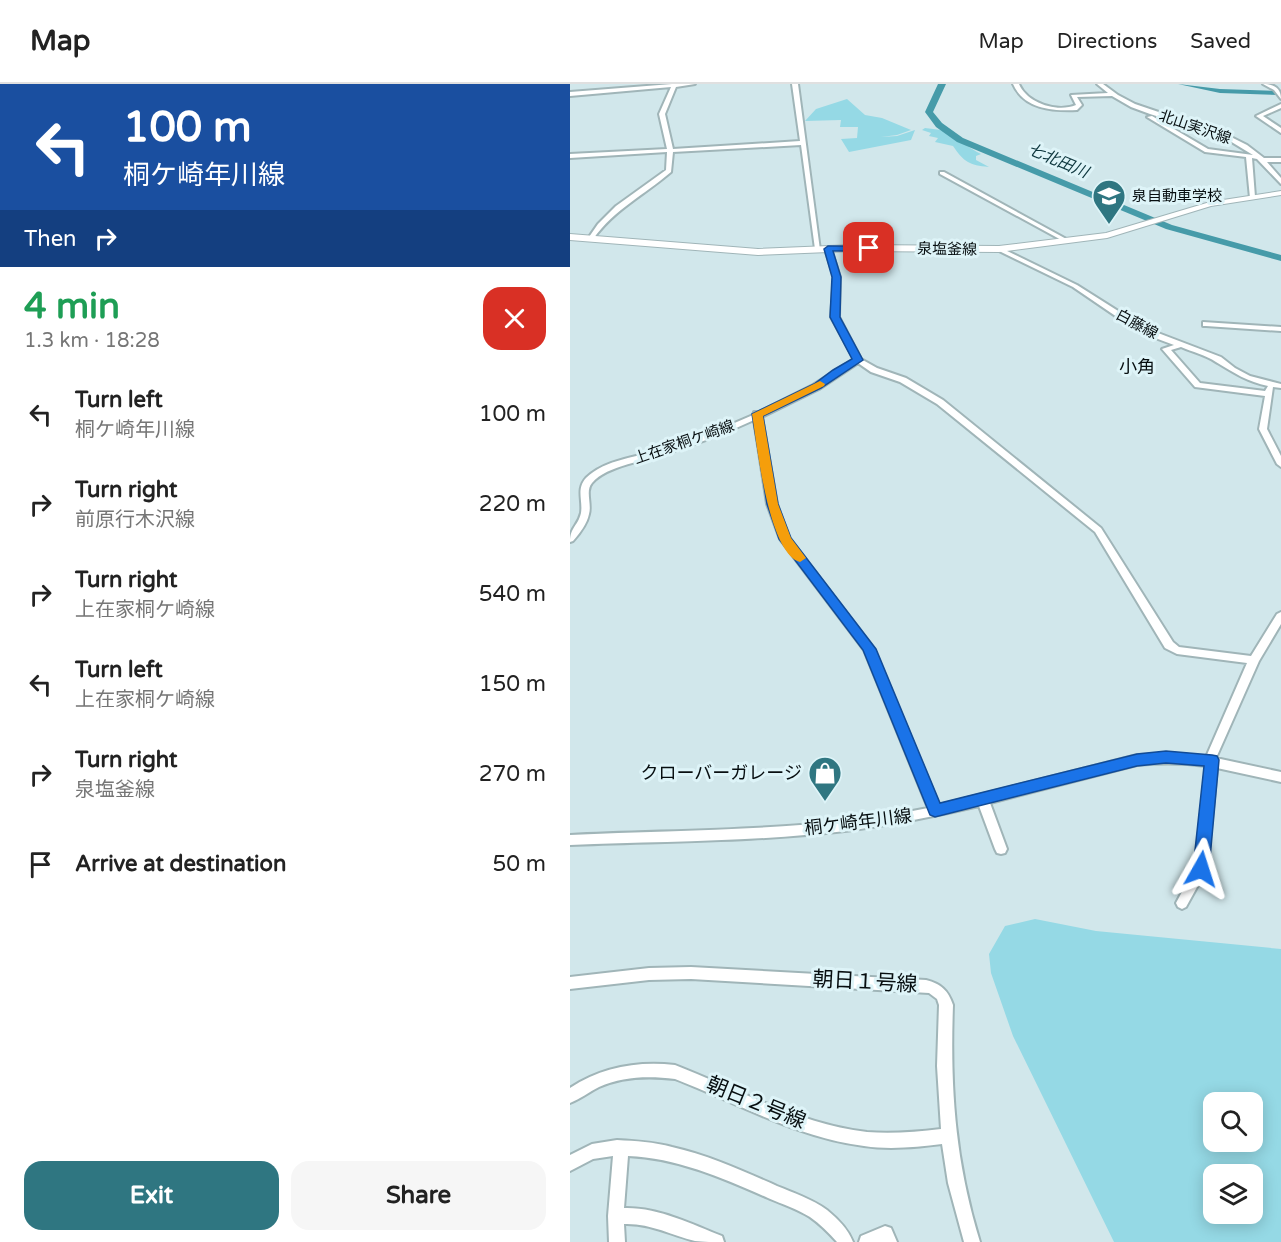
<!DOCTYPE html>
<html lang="en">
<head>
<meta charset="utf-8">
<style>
	:root { --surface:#fff; --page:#f6f6f6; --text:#222; --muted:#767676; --line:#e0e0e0; --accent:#2f7681 }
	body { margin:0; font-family:"Varela Round","Noto Sans JP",sans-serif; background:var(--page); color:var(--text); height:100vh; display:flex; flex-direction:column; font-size:22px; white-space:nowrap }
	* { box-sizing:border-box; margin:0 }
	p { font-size:20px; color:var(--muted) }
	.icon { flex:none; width:33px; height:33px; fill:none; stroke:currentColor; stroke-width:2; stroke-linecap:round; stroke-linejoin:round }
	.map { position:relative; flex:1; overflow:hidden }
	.drawer { display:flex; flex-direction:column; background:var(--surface); width:570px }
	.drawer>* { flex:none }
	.guide { background:#1a4fa0; color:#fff; overflow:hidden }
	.tools { position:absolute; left:633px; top:1008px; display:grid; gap:12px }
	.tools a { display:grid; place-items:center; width:60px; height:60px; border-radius:12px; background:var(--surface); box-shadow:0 3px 15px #0003; font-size:30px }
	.pin { position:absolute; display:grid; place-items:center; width:51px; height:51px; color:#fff; margin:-26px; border-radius:12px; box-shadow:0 3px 9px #0006 }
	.me { position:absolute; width:66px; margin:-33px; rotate:6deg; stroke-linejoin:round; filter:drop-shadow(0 0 4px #0008) }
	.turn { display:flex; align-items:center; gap:21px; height:126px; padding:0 24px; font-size:27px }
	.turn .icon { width:78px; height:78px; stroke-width:2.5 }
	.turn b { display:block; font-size:42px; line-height:51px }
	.then { display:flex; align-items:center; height:57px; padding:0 24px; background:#0003; gap:12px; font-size:22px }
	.round { display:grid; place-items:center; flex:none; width:63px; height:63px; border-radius:18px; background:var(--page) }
	.summary { display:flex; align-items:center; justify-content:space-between; height:102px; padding:0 24px }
	h1 { font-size:36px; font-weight:700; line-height:45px; color:#1e9e55 }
	.action { display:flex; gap:12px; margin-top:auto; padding:12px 24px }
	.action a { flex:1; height:69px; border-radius:18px; background:var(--accent); color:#fff; font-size:24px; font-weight:700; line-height:69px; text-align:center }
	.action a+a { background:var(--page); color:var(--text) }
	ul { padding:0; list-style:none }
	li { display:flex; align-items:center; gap:18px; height:90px; padding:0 24px }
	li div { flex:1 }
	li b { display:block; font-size:22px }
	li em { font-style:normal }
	header { display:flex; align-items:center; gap:36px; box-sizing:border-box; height:84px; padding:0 30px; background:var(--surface); border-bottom:2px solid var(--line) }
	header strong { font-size:28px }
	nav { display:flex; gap:33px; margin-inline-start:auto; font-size:21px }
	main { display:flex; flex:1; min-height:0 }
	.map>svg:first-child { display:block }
	.green { fill:#95d9e5; fill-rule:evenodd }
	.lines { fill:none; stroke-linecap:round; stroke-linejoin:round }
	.river { fill:#469ba9; fill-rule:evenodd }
	.minor-casing { stroke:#a0b5b8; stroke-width:4 }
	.major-casing { stroke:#a0b5b8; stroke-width:2 }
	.minor { fill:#fff; fill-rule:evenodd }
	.major { fill:#fff; fill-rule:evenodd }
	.route { fill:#1a73e8; stroke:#114b97; stroke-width:1.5 }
	.slow { fill:#f59e0b }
	.labels { text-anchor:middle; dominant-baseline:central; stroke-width:6; stroke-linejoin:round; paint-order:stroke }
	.far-street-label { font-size:15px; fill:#070e10; stroke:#def4f8 }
	.far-poi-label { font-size:15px; fill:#070e10; stroke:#def4f8; text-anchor:start }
	.far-water-label { font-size:16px; font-style:italic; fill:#0d363d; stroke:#def4f8 }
	.far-quarter-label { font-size:18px; fill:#070e10; stroke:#def4f8 }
	.poi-label { font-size:18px; fill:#070e10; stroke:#def4f8; text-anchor:end }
	.street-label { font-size:18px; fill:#070e10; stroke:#def4f8 }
	.near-street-label { font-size:21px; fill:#070e10; stroke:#def4f8 }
</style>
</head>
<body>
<header>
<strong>Map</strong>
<nav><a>Map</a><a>Directions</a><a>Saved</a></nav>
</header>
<main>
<section class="drawer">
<div class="guide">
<div class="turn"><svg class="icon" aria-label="left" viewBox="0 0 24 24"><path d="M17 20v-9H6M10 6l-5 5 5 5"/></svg><div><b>100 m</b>桐ケ崎年川線</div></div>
<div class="then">Then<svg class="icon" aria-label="right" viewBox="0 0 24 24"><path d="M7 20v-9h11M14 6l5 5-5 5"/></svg></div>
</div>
<div class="summary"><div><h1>4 min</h1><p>1.3 km · 18:28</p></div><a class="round" style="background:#d93025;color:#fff"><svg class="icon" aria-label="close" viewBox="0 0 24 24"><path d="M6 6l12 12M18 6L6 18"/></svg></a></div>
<ul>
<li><svg class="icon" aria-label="left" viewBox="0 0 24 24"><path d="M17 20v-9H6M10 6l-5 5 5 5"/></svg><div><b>Turn left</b><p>桐ケ崎年川線</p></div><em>100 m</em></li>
<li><svg class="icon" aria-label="right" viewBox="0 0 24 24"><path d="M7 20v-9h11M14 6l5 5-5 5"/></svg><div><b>Turn right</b><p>前原行木沢線</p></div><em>220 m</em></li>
<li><svg class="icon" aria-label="right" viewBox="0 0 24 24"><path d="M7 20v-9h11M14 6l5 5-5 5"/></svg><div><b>Turn right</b><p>上在家桐ケ崎線</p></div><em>540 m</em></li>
<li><svg class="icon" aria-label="left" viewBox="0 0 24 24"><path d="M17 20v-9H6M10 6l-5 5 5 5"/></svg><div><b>Turn left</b><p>上在家桐ケ崎線</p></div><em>150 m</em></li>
<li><svg class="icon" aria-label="right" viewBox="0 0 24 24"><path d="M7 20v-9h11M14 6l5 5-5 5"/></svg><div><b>Turn right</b><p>泉塩釜線</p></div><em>270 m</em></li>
<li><svg class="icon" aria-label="arrive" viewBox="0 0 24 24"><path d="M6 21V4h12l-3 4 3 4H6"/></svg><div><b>Arrive at destination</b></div><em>50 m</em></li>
</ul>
<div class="action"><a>Exit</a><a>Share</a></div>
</section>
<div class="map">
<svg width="711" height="1158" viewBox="0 0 711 1158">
	<rect width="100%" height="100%" fill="#d1e7eb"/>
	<path class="green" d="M277,15L295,31L312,34L341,46L327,51L311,53L327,52L345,46L341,56L279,68L271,55L287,54L288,43H270L271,36L235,37L246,25Z
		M355,44L371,46L407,68L411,70L406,72V76L419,83C399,81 394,78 383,62L365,58L368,54L359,52L361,49L352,46Z
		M465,835L526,847L711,865V1158H544L443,952L421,889L419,870L435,842ZM682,1018V1058H644V1018ZM682,1090V1130H644V1090Z"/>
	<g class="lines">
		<path class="river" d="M368,0H376L363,28L372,39L393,54L602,141L711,171V177L596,145L387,58L366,43L355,28Z
			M608,0L650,5L711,7V11L650,9Z"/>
		<defs>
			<path id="minor" d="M102,0H125L106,3L95,30L103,65L230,57L222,0H228L250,166L245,165L231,61L103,68L101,88C73,112 46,124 23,155H19V153L28,140L46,122L96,86L97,68L0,74V70L97,65L89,30L101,3L0,12V8Z
				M443,0H449C457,19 487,29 506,21L501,11L538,9L527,0H533L548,11L565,20L659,52L677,61L694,74H711V78H697L711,94V100L687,75L682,74L685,113L680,114L676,73L635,68L577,33L582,32L638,65L683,71L655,54L580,30L561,23L542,12L507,13L512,21L507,26C482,27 454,25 443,0Z
				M693,0C704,0 711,4 711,15L704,6Z
				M711,20V24L693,32L711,44V49L686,32Z
				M370,88H374L500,157L495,158L370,90Z
				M256,164L261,165L270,193L269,233L291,275L307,284L336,294L373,316L531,444L603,558L609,563L681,572L707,530L711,528V540L689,577L646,674L711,688V698L647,684L637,785L616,823L612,825L608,823L606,819L625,784L636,682C613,679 590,679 567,681L420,719L437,765L435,769L431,770L427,769L425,765L409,722C367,732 325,740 283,746C189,758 94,757 0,761V751C119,745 240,748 358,724L294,566L210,455L197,420L184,336C156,349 127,360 98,369C77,377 37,381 22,399C15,407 22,420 19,430C17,440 10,449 3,457L0,458C0,443 8,442 11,429C13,416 6,405 16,394C35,375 69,373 93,365C124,355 154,344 183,331L184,328H189L243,301L284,275L261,233L264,193L255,165ZM288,279L301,288L330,298L367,320L525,448L595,564L607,570L677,579L636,673L605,670L567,671L369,721L304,565L219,454L207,420L192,333L249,305Z
				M427,164H431L507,201L575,244L651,273L665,284L680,292L711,300V304L703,303L697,345L711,372V383L707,380L689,345L695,312L625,303L592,265L604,261L569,248L503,203L427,166ZM611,263C622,268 636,271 646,278C664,289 678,298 698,302L695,307L630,299L601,266Z
				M633,238L711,243V247L636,242H633Z
				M121,883L356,896C371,900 378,906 383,921C380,1005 385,1077 410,1158H394L378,1099L372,1060C347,1063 320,1066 294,1062C228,1054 167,1019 105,995C80,992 53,992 29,1003C19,1008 10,1015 0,1019V1004C32,983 67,977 105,981C167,1005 229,1040 297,1048C321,1050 346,1048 371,1045L367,982L369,921L367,915L359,909L121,895L79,896L0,905V893L79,884Z
				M47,1056C66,1057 84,1058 102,1063C138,1071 173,1087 207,1102C224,1109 242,1115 257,1126C268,1135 278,1145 283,1158H267C259,1149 250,1140 240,1133C227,1125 212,1120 198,1114C153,1094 107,1074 58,1072L54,1124C88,1123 121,1140 152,1152L154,1158C145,1158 133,1158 125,1157C101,1151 80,1139 54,1140L55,1158H39L38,1132L43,1072L23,1075L0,1087V1071L22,1060Z
				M315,1142L321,1144L327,1158H289L291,1152Z"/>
			<path id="major" d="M711,107V111L641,122L537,154L429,168L283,167L188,171L0,156V150L188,165L283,161L429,162L536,149L640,118Z"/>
		</defs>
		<use href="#minor" class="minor-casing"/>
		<use href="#major" class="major-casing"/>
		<use href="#minor" class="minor"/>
		<use href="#major" class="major"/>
	</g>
	<path class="route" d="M302,162L303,164L299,167H263L271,193L270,233L293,276L251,304L193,332L208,420L221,454L306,565L370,719L567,670L596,667L642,671L647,672L649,676L639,785L637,790L631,792L626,790L623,785L634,682L596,679L567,682L365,733L360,731L293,566L209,455L197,420L182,330L244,300L263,286L282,275L260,233L262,193L254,165L258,162Z"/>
	<path class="slow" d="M250,297L255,300L254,302L193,332L208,420L221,454L236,474L230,478C198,469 187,360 182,330Z"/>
	<defs>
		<symbol id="school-pin" viewBox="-11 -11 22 30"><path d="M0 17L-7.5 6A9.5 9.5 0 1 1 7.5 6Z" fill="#2f7681" stroke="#def4f8"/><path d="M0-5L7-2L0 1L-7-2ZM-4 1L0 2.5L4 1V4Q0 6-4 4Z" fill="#fff"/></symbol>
		<symbol id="shop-pin" viewBox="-11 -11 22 30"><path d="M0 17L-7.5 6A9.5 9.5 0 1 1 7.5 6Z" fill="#2f7681" stroke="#def4f8"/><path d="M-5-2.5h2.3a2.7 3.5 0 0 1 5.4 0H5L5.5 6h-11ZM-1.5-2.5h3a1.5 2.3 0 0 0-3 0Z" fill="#fff"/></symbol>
	</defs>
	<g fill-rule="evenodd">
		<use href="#school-pin" x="520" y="93" width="38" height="52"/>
		<use href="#shop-pin" x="236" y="670" width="38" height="52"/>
	</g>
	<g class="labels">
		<g class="far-street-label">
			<text transform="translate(625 43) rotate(19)">北山実沢線</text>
			<text transform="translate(377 165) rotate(1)">泉塩釜線</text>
			<text transform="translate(567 240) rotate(28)">白藤線</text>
			<text transform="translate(114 358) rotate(-19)">上在家桐ケ崎線</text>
		</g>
		<g class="far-poi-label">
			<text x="562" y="112">泉自動車学校</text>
		</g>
		<g class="far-water-label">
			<text transform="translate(488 77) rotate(23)">七北田川</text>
		</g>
		<g class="far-quarter-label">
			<text x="567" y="283">小角</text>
		</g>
		<g class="poi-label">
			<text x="232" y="689">クローバーガレージ</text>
		</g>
		<g class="street-label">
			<text transform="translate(288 738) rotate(-7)">桐ケ崎年川線</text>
		</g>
		<g class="near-street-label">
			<text transform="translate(295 898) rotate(3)">朝日１号線</text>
			<text transform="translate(186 1019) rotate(22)">朝日２号線</text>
		</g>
	</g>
</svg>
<div class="tools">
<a><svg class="icon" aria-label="search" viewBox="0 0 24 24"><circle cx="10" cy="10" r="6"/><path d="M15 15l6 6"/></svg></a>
<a><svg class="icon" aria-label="layers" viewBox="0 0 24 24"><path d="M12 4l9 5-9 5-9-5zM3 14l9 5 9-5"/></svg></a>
</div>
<div class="pin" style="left:299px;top:164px;background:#d93025"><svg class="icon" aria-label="arrive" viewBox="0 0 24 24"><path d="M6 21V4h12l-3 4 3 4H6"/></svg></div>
<svg class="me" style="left:631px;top:785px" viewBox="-20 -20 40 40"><path d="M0-17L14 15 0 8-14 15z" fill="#1a73e8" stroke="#fff" stroke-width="4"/></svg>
</div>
</main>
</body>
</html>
